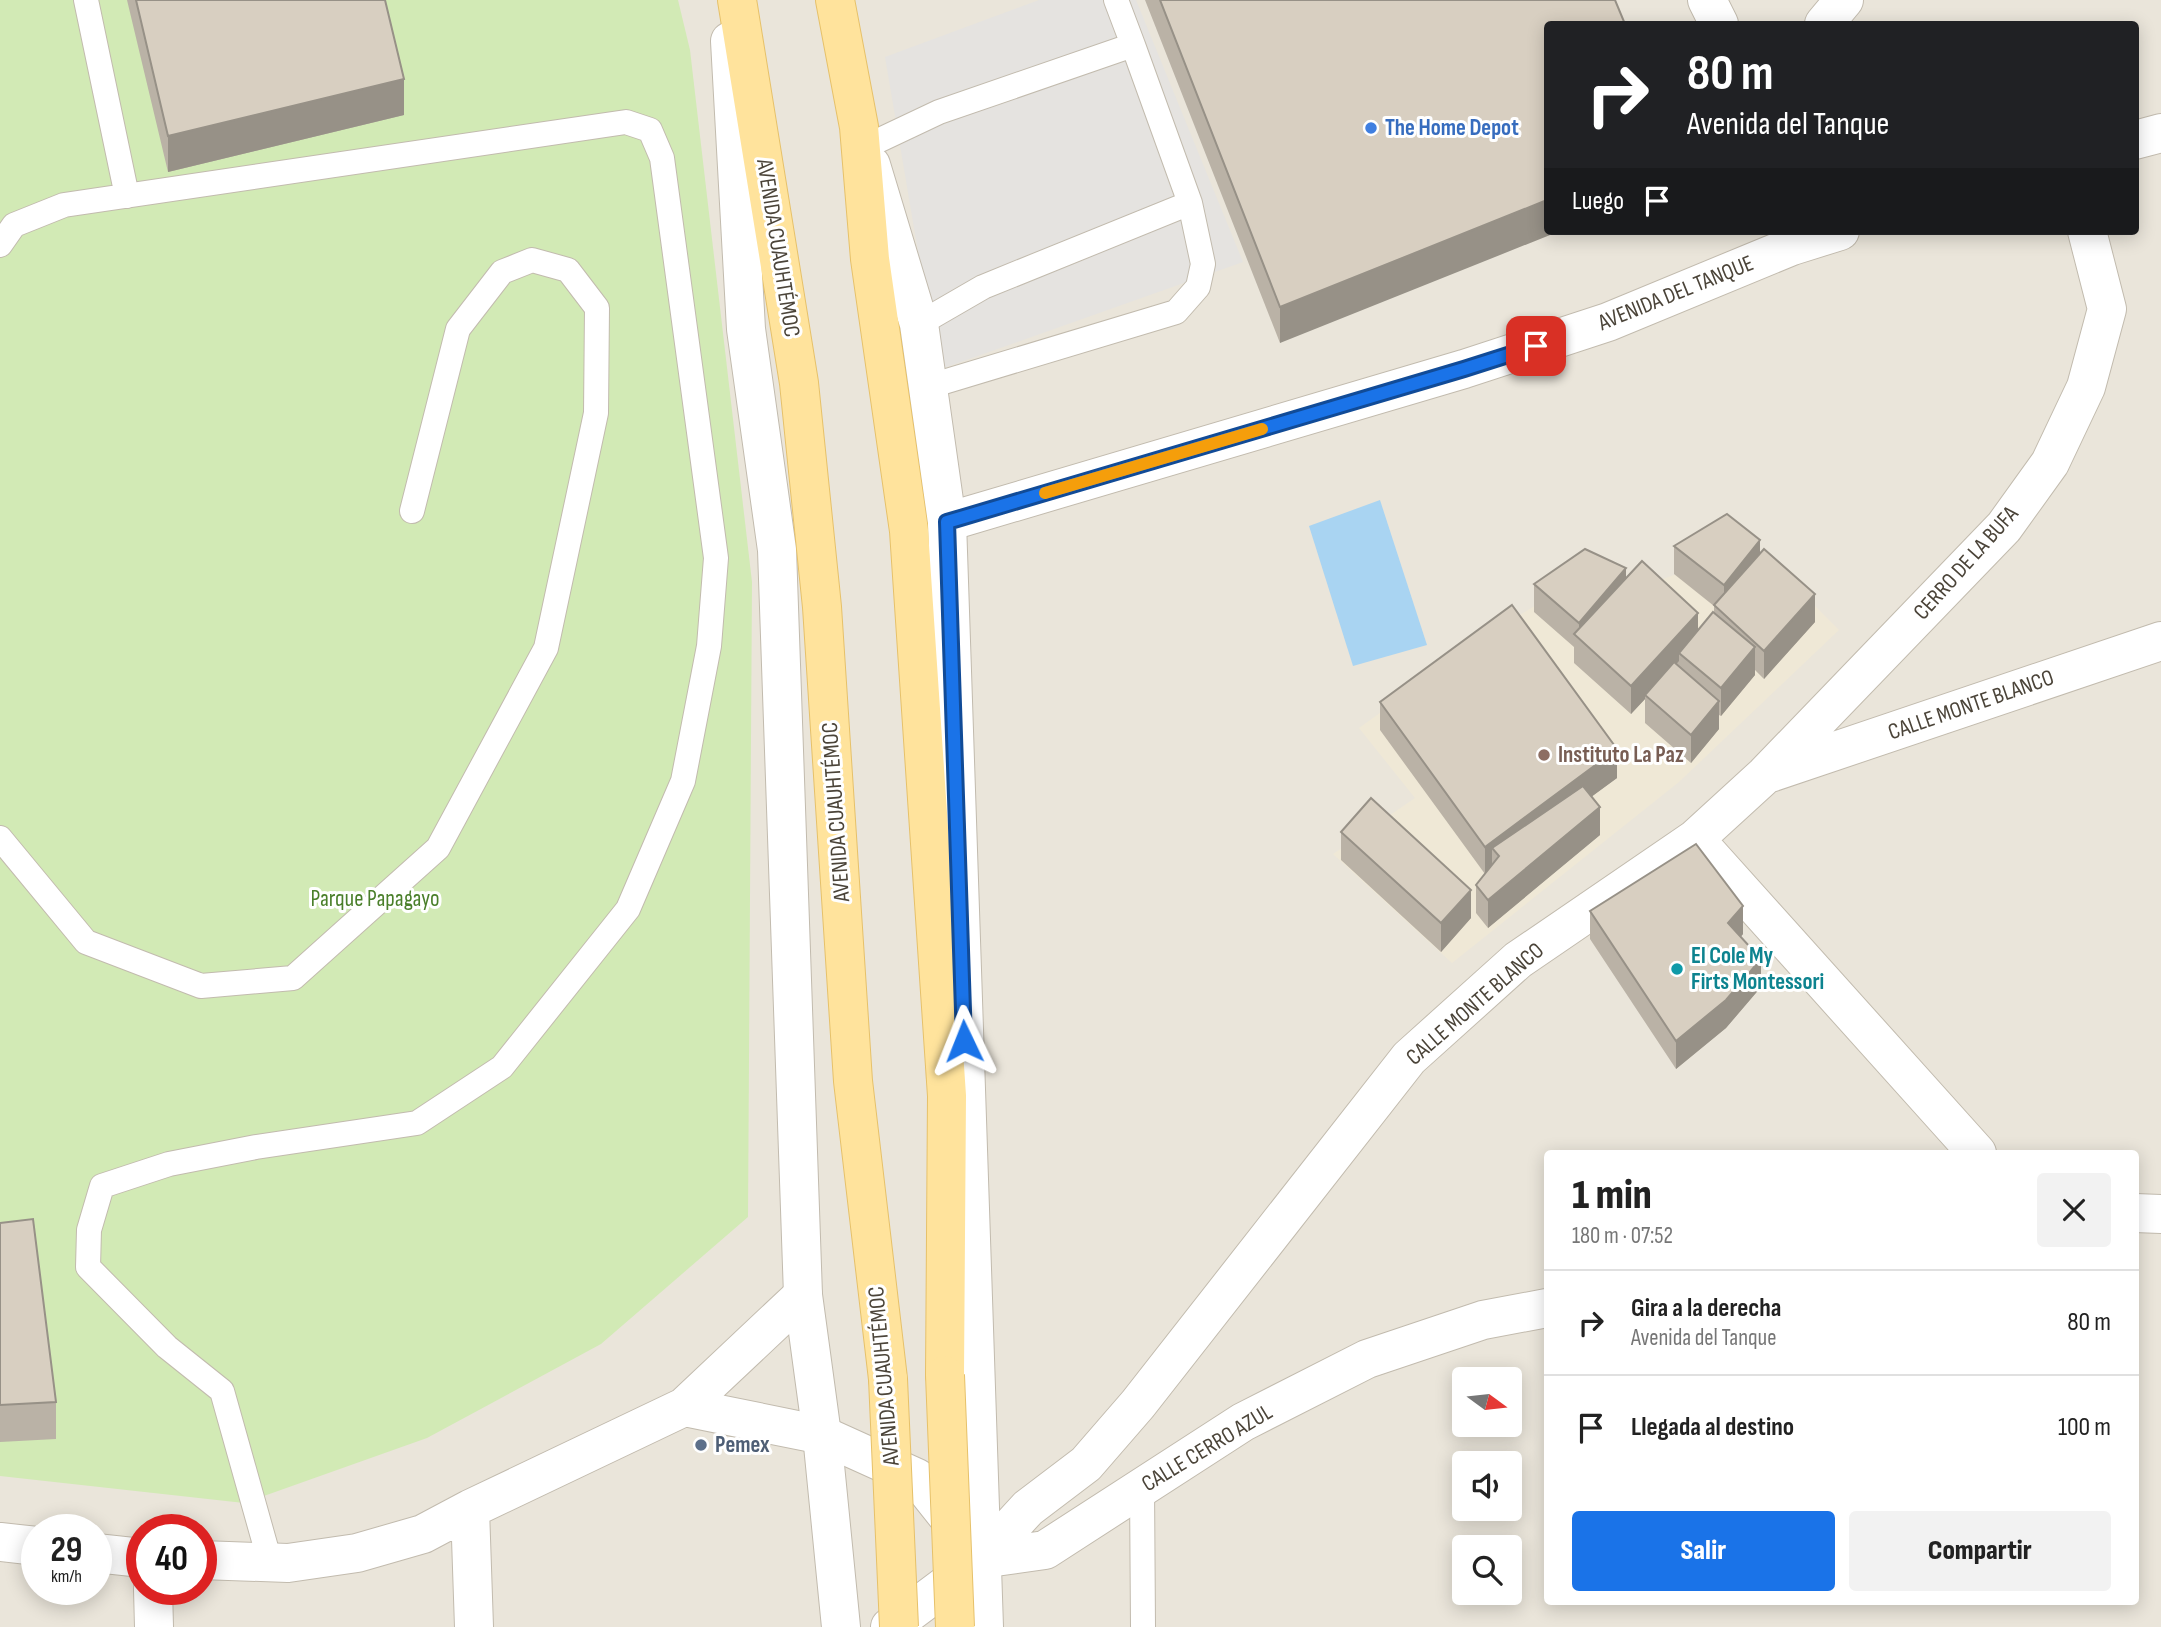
<!DOCTYPE html>
<html lang="es">
<head>
<meta charset="utf-8">
<style>
	:root { --surface:#fff; --page:#f2f2f2; --text:#222; --muted:#767676; --line:#e0e0e0; --accent:#1a73e8 }
	body { margin:0; font-family:"Sofia Sans Condensed",sans-serif; background:var(--page); color:var(--text); height:100vh; display:flex; flex-direction:column; font-size:26px; white-space:nowrap }
	* { box-sizing:border-box; margin:0 }
	p { font-size:23px; color:var(--muted) }
	.icon { flex:none; width:38px; height:38px; fill:none; stroke:currentColor; stroke-width:2; stroke-linecap:round; stroke-linejoin:round }
	.map { position:relative; flex:1; overflow:hidden }
	.drawer { position:absolute; left:1544px; top:1150px; width:595px; height:455px; display:flex; flex-direction:column; background:var(--surface); border-radius:7px; box-shadow:0 4px 18px #0003 }
	.drawer>* { flex:none }
	.banner { position:absolute; left:1544px; top:21px; width:595px; height:214px; border-radius:7px; box-shadow:0 4px 18px #0003; background:#202124; color:#fff; overflow:hidden }
	.needle { width:46px; rotate:105deg }
	.buttons { position:absolute; left:1452px; top:1367px; display:grid; gap:14px }
	.buttons a { display:grid; place-items:center; width:70px; height:70px; border-radius:7px; background:var(--surface); box-shadow:0 4px 18px #0003; font-size:35px }
	.speed { position:absolute; left:21px; top:1514px; display:flex; gap:14px; font-size:35px; font-weight:700; text-align:center }
	.speed>* { display:grid; place-content:center; width:91px; height:91px; border-radius:50%; background:var(--surface); box-shadow:0 4px 18px #0003; line-height:1 }
	.speed small { font-size:18px; font-weight:400 }
	.speed .limit { border:10px solid #d22; background:#fff; color:#111 }
	.pin { position:absolute; display:grid; place-items:center; width:60px; height:60px; color:#fff; margin:-30px; border-radius:14px; box-shadow:0 4px 10px #0006 }
	.me { position:absolute; width:77px; margin:-38px; rotate:358deg; stroke-linejoin:round; filter:drop-shadow(0 0 5px #0008) }
	.turn { display:flex; align-items:center; gap:24px; height:147px; padding:0 28px; font-size:32px }
	.turn .icon { width:91px; height:91px; stroke-width:2.5 }
	.turn b { display:block; font-size:49px; line-height:60px }
	.then { display:flex; align-items:center; height:66px; padding:0 28px; background:#0003; gap:14px; font-size:26px }
	.round { display:grid; place-items:center; flex:none; width:74px; height:74px; border-radius:7px; background:var(--page) }
	.head { display:flex; align-items:center; justify-content:space-between; height:119px; padding:0 28px }
	h1 { font-size:42px; font-weight:800; line-height:52px }
	.cta { display:flex; gap:14px; margin-top:auto; padding:14px 28px }
	.cta a { flex:1; height:80px; border-radius:7px; background:var(--accent); color:#fff; font-size:28px; font-weight:800; line-height:80px; text-align:center }
	.cta a+a { background:var(--page); color:var(--text) }
	ul { padding:0; list-style:none }
	li { display:flex; align-items:center; gap:21px; height:105px; padding:0 28px; border-top:2px solid var(--line) }
	li div { flex:1 }
	li b { display:block; font-size:26px }
	li em { font-style:normal }
	.map>svg:first-child { display:block }
	.residential { fill:#eae5da; fill-rule:evenodd }
	.education { fill:#efe8d6 }
	.green { fill:#d2eab5 }
	.parking { fill:#e5e3e0 }
	.water { fill:#a9d4f2 }
	.lines { fill:none; stroke-linecap:round; stroke-linejoin:round }
	.service-casing { stroke:#c2bbae; stroke-width:26 }
	.minor-casing { stroke:#c2bbae; stroke-width:40 }
	.tertiary-casing { stroke:#c2bbae; stroke-width:40 }
	.primary-casing { stroke:#e6c16a; stroke-width:40 }
	.service { stroke:#fff; stroke-width:24 }
	.minor { stroke:#fff; stroke-width:38 }
	.tertiary { stroke:#fff; stroke-width:38 }
	.primary { stroke:#ffe39c; stroke-width:38 }
	.primary-bridge-casing { stroke:#e6c16a; stroke-width:40; stroke-linecap:butt }
	.primary-bridge { stroke:#ffe39c; stroke-width:38 }
	.wall { fill:#bab2a6 }
	.shaded-wall { fill:#979187 }
	.building { fill:#d8cfc1; stroke:#979187; stroke-width:2 }
	.route-casing { stroke:#114b97; stroke-width:18 }
	.route { stroke:#1a73e8; stroke-width:12 }
	.slow { stroke:#f59e0b; stroke-width:12 }
	.shop-dot { fill:#3f7fe0; stroke:#fff; stroke-width:2.5 }
	.education-dot { fill:#8d6e63; stroke:#fff; stroke-width:2.5 }
	.culture-dot { fill:#0f9aa8; stroke:#fff; stroke-width:2.5 }
	.service-dot { fill:#5c6f8a; stroke:#fff; stroke-width:2.5 }
	.labels { text-anchor:middle; dominant-baseline:central; stroke-width:6; stroke-linejoin:round; paint-order:stroke }
	.shop-label { font-size:23px; font-weight:bold; fill:#366cbe; stroke:#fff; text-anchor:start }
	.street-label { font-size:23px; fill:#4b4439; stroke:#fff }
	.education-label { font-size:23px; font-weight:bold; fill:#785e54; stroke:#fff; text-anchor:start }
	.park-label { font-size:23px; fill:#4a7f2a; stroke:#fff }
	.culture-label { font-size:23px; font-weight:bold; fill:#0d838f; stroke:#fff; text-anchor:start }
	.service-label { font-size:23px; font-weight:bold; fill:#4e5e75; stroke:#fff; text-anchor:start }
</style>
</head>
<body>
<div class="map">
<svg width="2161" height="1627" viewBox="0 0 2161 1627">
	<rect width="100%" height="100%" fill="#f6f3ec"/>
	<path class="residential" d="M0,0H2161V1627H0ZM1547,24H2135V231H1547ZM1547,1153H2135V1601H1547ZM1465,1379H1510V1424H1465ZM1465,1463H1510V1508H1465ZM37,1530H96V1589H37ZM142,1530H201V1589H142ZM1465,1547H1510V1592H1465Z"/>
	<path class="education" d="M1754,545L1839,630L1679,782L1452,963L1333,854L1415,798L1359,728L1499,628L1597,567L1631,591Z"/>
	<path class="green" d="M0,0H678L690,50L752,582L748,1217L601,1344L427,1438L244,1503L0,1476Z"/>
	<path class="parking" d="M1039,0H1136L1243,262L938,370L885,57Z"/>
	<path class="water" d="M1380,500L1427,645L1353,666L1309,526Z"/>
	<g class="lines">
		<defs>
			<path id="service" d="M86,0L127,196
				M1116,0L1133,45
				M865,147L939,112L1133,45L1190,203L983,287L919,324
				M0,245L14,225L64,205L626,122L650,130L662,158L716,558L709,646L683,781L628,909L502,1067L417,1123L256,1147L169,1164L102,1186L89,1230L88,1267L167,1347L222,1391L270,1562
				M927,387L1176,312L1198,287L1203,264L1190,203
				M0,838L86,942L201,986L293,978L438,848L546,648L596,413L597,308L568,270L532,260L502,272L458,329L412,511
				M1142,1487L1143,1627"/>
			<path id="minor" d="M1707,0L1719,24
				M1824,24L1844,0
				M2135,140L2161,133
				M947,522L1464,369L1608,322L1792,246L1840,231
				M1770,773L2161,641
				M1695,839L1977,1153
				M2135,1213L2161,1214
				M684,1407L822,1435L917,1478L964,1537
				M470,1509L474,1627
				M0,1542L37,1546
				M96,1553L142,1558
				M981,1559L1028,1508L1086,1464L1138,1404L1409,1058L1518,960L1695,839L1765,775L2004,527L2050,463L2086,387L2107,309L2087,231
				M201,1560L288,1563L357,1553L423,1534L470,1509L684,1407L803,1295
				M153,1589L154,1627
				M890,1627L981,1559L1045,1550L1243,1422L1367,1359L1483,1320L1547,1308"/>
			<path id="tertiary" d="M730,41L746,329L777,550L803,1295L822,1435L841,1627
				M871,165L919,324L947,522L984,1627"/>
			<path id="primary" d="M737,0L799,383L822,607L853,1081L888,1379
				M835,0L859,127L870,259L909,531L947,1096L945,1375"/>
		</defs>
		<use href="#service" class="service-casing"/>
		<use href="#minor" class="minor-casing"/>
		<use href="#tertiary" class="tertiary-casing"/>
		<use href="#primary" class="primary-casing"/>
		<use href="#service" class="service"/>
		<use href="#minor" class="minor"/>
		<use href="#tertiary" class="tertiary"/>
		<use href="#primary" class="primary"/>
		<defs>
			<path id="primary-bridge" d="M945,1375L955,1627
				M888,1379L899,1627"/>
		</defs>
		<use href="#primary-bridge" class="primary-bridge-casing"/>
		<use href="#primary-bridge" class="primary-bridge"/>
	</g>
	<path class="wall" d="M127,0H385L404,115L168,172Z
		M1145,0H1615L1280,343Z
		M1674,546L1760,553L1815,622L1764,679L1755,670V675L1721,716L1719,715V729L1691,763L1645,723V699L1631,714L1574,663V647L1534,612V584L1626,578L1698,630L1714,613V606L1674,574Z
		M1380,702L1617,778L1592,796L1600,835L1488,928L1476,913V885L1485,874L1380,730Z
		M1341,832L1471,918L1441,952L1341,860Z
		M1590,911L1743,934L1741,937L1761,987L1726,1028L1676,1069L1590,939Z
		M0,1223L56,1402V1439L0,1442Z"/>
	<path class="shaded-wall" d="M404,79V115L168,172V136Z
		M1547,200V231H1560L1280,343V307Z
		M1760,540V568L1724,614V585Z
		M1626,568V596L1579,639V623Z
		M1815,594V622L1764,679V651Z
		M1698,613V641L1679,653V661L1647,697L1645,695V699L1631,714V686Z
		M1755,647V675L1721,716V688Z
		M1719,701V729L1691,763V735Z
		M1617,749V778L1499,865V856L1492,848V869L1485,875V847Z
		M1600,807V835L1488,928V900Z
		M1471,890V918L1441,952V923Z
		M1743,906V934L1728,951V923Z
		M1761,959V987L1726,1028L1676,1069V1041Z"/>
	<path class="building" d="M136,0H385L404,79L168,136Z
		M1160,0H1615L1625,24H1547V200L1280,307Z
		M1727,514L1760,540L1724,585L1674,546Z
		M1585,549L1626,568L1579,623L1534,584Z
		M1764,549L1815,594L1764,651L1714,605Z
		M1642,561L1698,613L1631,686L1574,634Z
		M1512,605L1617,749L1485,847L1380,702Z
		M1713,612L1755,647L1721,688L1679,653Z
		M1674,662L1719,701L1691,735L1645,695Z
		M1583,786L1600,807L1488,900L1476,885L1499,856L1492,848Z
		M1371,798L1471,890L1441,923L1341,832Z
		M1696,844L1743,906L1728,923L1761,959L1726,1000L1676,1041L1590,911Z
		M33,1219L56,1402L0,1405V1223Z"/>
	<g class="lines">
		<defs>
			<path id="route" d="M964,1041L947,522L1464,369L1536,346"/>
		</defs>
		<use href="#route" class="route-casing"/>
		<use href="#route" class="route"/>
		<path class="slow" d="M1045,493L1262,429"/>
	</g>
	<circle class="shop-dot" cx="1371" cy="128" r="7"/>
	<circle class="education-dot" cx="1544" cy="755" r="7"/>
	<circle class="culture-dot" cx="1677" cy="969" r="7"/>
	<circle class="service-dot" cx="701" cy="1445" r="7"/>
	<g class="labels">
		<g class="shop-label">
			<text x="1385" y="128">The Home Depot</text>
		</g>
		<g class="street-label">
			<text transform="translate(778 248) rotate(81)">AVENIDA CUAUHTÉMOC</text>
			<text transform="translate(1676 293) rotate(-22)">AVENIDA DEL TANQUE</text>
			<text transform="translate(1966 563) rotate(-48)">CERRO DE LA BUFA</text>
			<text transform="translate(1971 705) rotate(-19)">CALLE MONTE BLANCO</text>
			<text transform="translate(836 812) rotate(-94)">AVENIDA CUAUHTÉMOC</text>
			<text transform="translate(1475 1004) rotate(-41)">CALLE MONTE BLANCO</text>
			<text transform="translate(884 1376) rotate(-95)">AVENIDA CUAUHTÉMOC</text>
			<text transform="translate(1207 1448) rotate(-31)">CALLE CERRO AZUL</text>
		</g>
		<g class="education-label">
			<text x="1558" y="755">Instituto La Paz</text>
		</g>
		<g class="park-label">
			<text x="375" y="899">Parque Papagayo</text>
		</g>
		<g class="culture-label">
			<text x="1691" y="956">El Cole My<tspan x="1691" dy="26">Firts Montessori</tspan></text>
		</g>
		<g class="service-label">
			<text x="715" y="1445">Pemex</text>
		</g>
	</g>
</svg>
<div class="buttons">
<a><svg class="needle" viewBox="-14 -14 28 28"><path d="M0-13l5 13h-10z" fill="#e53935"/><path d="M0 13l5-13h-10z" fill="#767676"/></svg></a>
<a><svg class="icon" aria-label="sound" viewBox="0 0 24 24"><path d="M4 9h4l5-4v14l-5-4H4zM17 9q2 3 0 6"/></svg></a>
<a><svg class="icon" aria-label="search" viewBox="0 0 24 24"><circle cx="10" cy="10" r="6"/><path d="M15 15l6 6"/></svg></a>
</div>
<div class="speed"><div>29<small>km/h</small></div><div class="limit">40</div></div>
<div class="pin" style="left:1536px;top:346px;background:#d93025"><svg class="icon" aria-label="arrive" viewBox="0 0 24 24"><path d="M6 21V4h12l-3 4 3 4H6"/></svg></div>
<svg class="me" style="left:964px;top:1041px" viewBox="-20 -20 40 40"><path d="M0-17L14 15 0 8-14 15z" fill="#1a73e8" stroke="#fff" stroke-width="4"/></svg>
<div class="banner">
<div class="turn"><svg class="icon" aria-label="right" viewBox="0 0 24 24"><path d="M7 20v-9h11M14 6l5 5-5 5"/></svg><div><b>80 m</b>Avenida del Tanque</div></div>
<div class="then">Luego<svg class="icon" aria-label="arrive" viewBox="0 0 24 24"><path d="M6 21V4h12l-3 4 3 4H6"/></svg></div>
</div>
<section class="drawer">
<div class="head"><div><h1>1 min</h1><p>180 m · 07:52</p></div><a class="round"><svg class="icon" aria-label="close" viewBox="0 0 24 24"><path d="M6 6l12 12M18 6L6 18"/></svg></a></div>
<ul>
<li><svg class="icon" aria-label="right" viewBox="0 0 24 24"><path d="M7 20v-9h11M14 6l5 5-5 5"/></svg><div><b>Gira a la derecha</b><p>Avenida del Tanque</p></div><em>80 m</em></li>
<li><svg class="icon" aria-label="arrive" viewBox="0 0 24 24"><path d="M6 21V4h12l-3 4 3 4H6"/></svg><div><b>Llegada al destino</b></div><em>100 m</em></li>
</ul>
<div class="cta"><a>Salir</a><a>Compartir</a></div>
</section>
</div>
</body>
</html>
